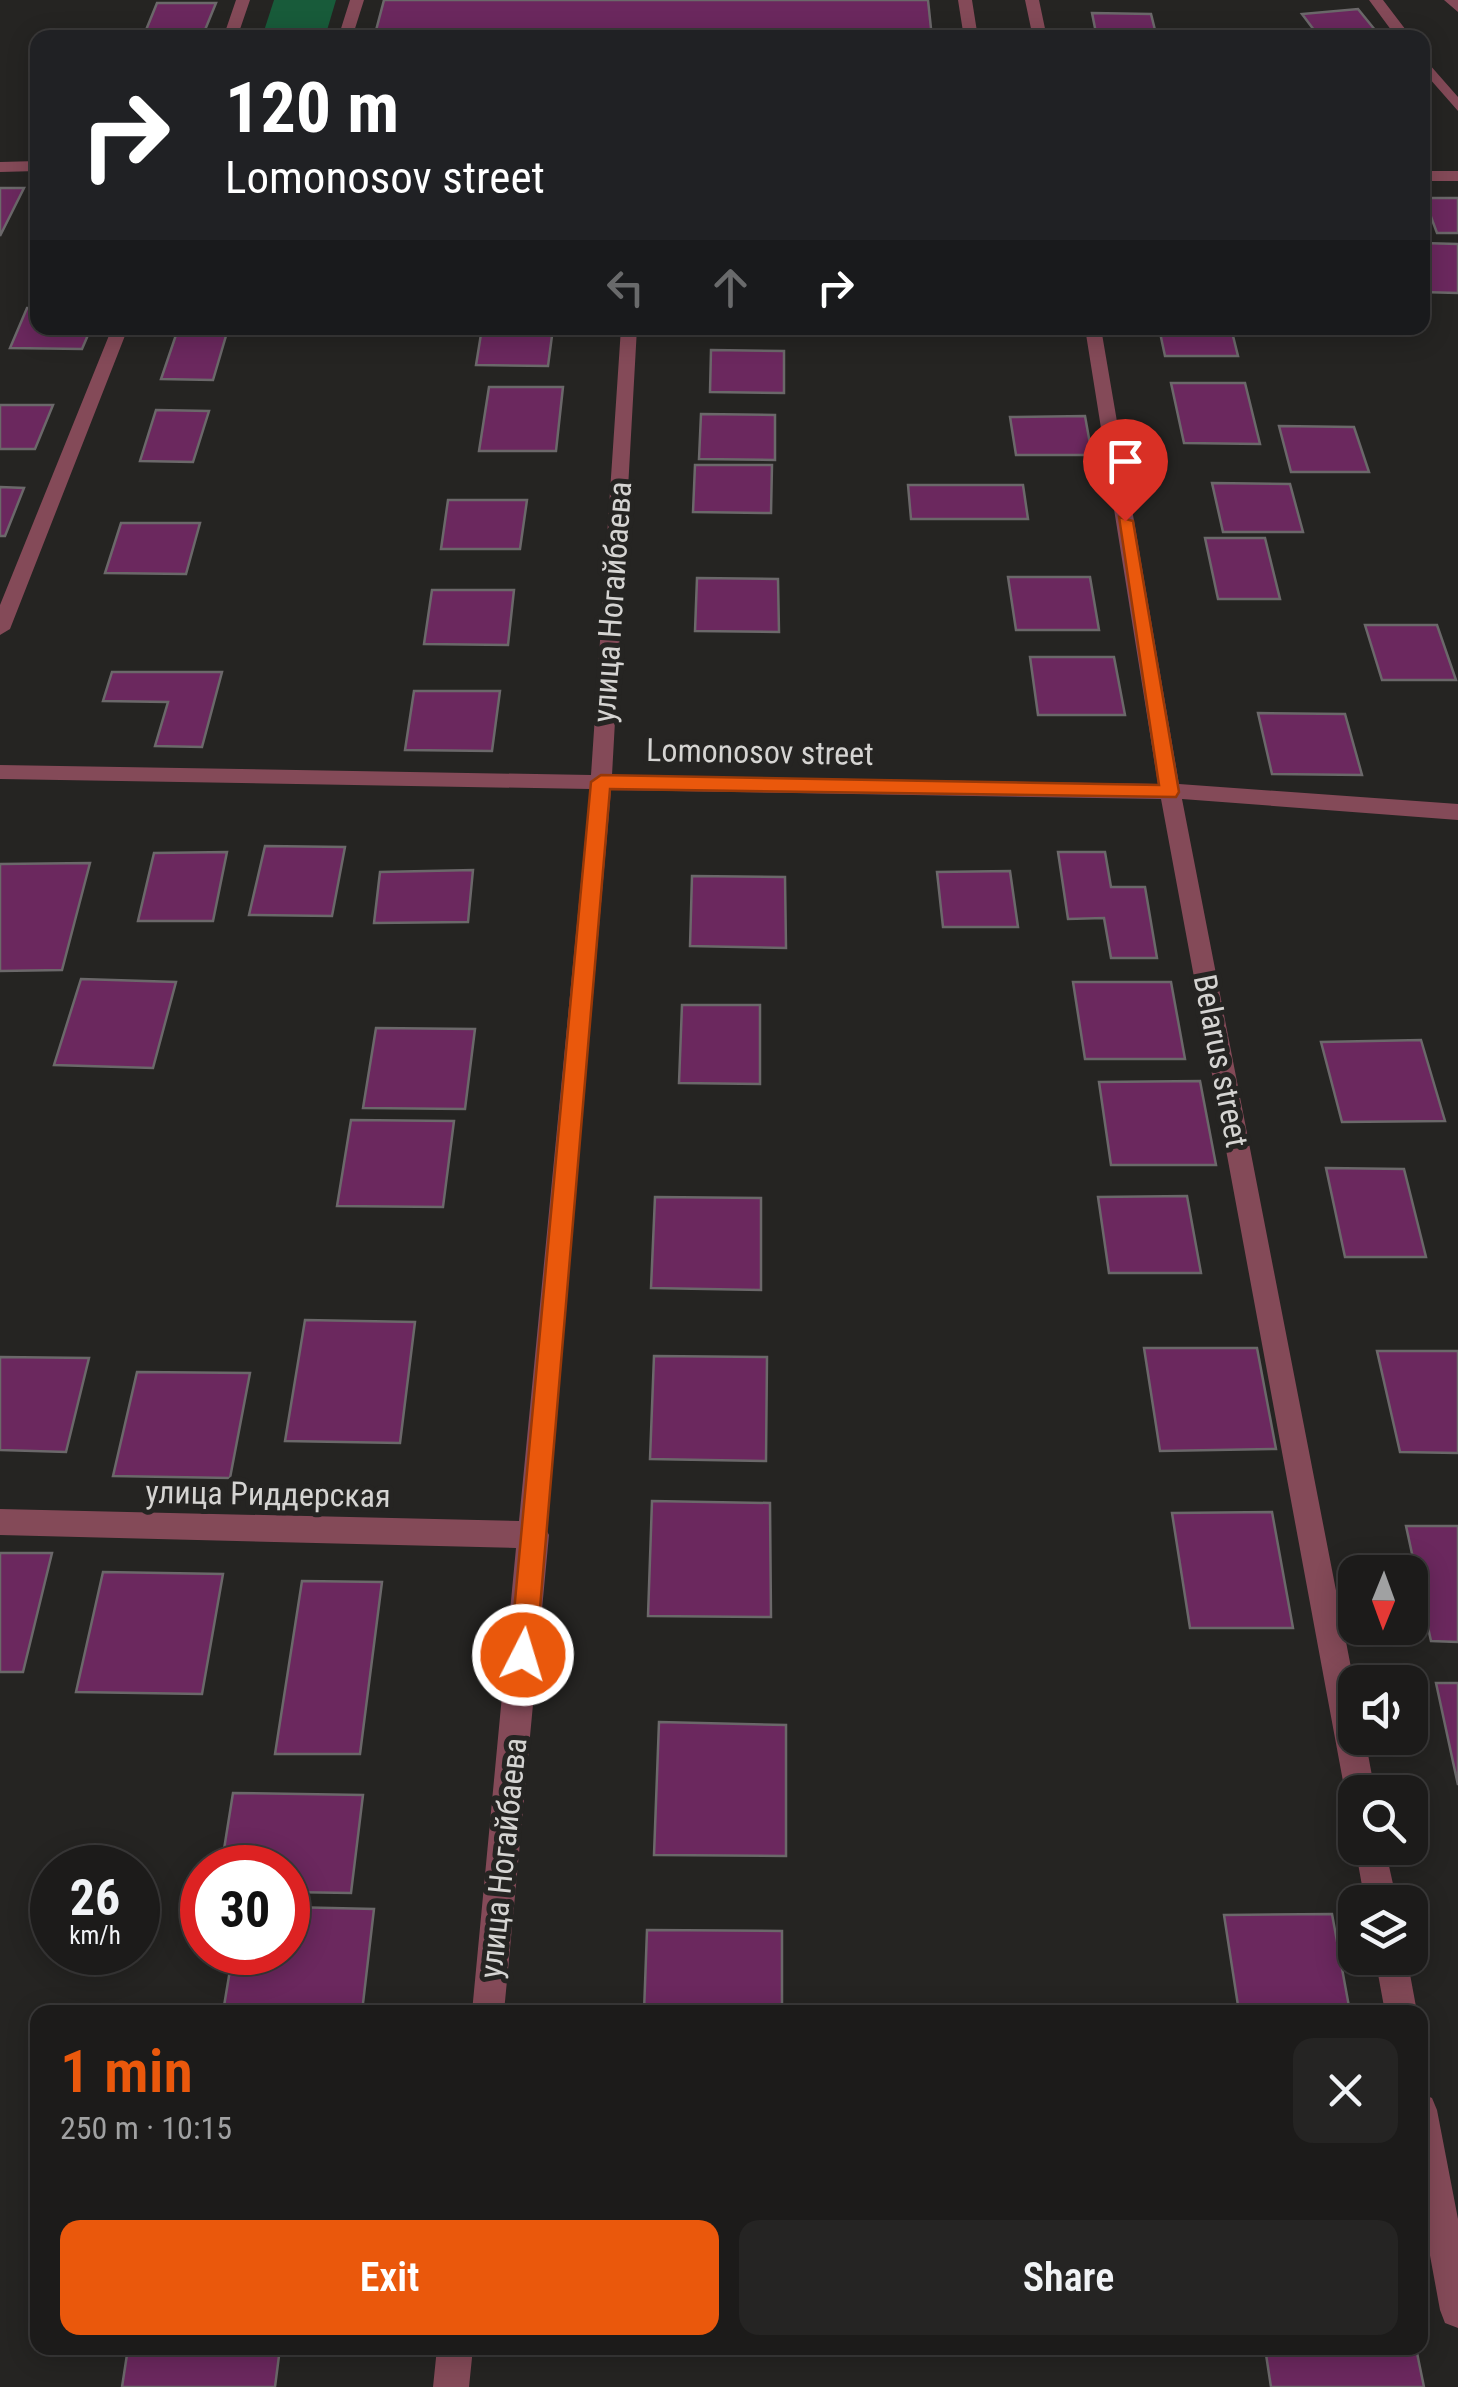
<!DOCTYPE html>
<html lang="en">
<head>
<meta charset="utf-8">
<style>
	:root { --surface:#1c1b1a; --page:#252423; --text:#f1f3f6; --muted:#a0a1a2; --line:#3a3939; --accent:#ea580c }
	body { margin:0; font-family:"Roboto Condensed",sans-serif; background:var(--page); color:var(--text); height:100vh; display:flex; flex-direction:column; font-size:38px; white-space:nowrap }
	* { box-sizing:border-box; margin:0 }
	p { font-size:32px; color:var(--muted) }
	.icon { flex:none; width:55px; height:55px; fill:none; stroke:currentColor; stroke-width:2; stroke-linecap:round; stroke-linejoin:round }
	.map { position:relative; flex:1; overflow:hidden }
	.panel { position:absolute; left:30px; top:2005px; width:1398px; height:350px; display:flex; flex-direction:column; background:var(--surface); border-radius:20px; box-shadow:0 5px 25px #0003,0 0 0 2px var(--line) }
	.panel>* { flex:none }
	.hud { position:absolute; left:30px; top:30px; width:1400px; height:305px; border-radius:20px; box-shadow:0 5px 25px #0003,0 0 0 2px var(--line); background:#202124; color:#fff; overflow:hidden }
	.needle { width:65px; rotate:181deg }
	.fabs { position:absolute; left:1338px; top:1555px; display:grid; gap:20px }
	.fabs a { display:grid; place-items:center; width:90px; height:90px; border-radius:20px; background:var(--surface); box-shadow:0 5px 25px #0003,0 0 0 2px var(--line); font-size:50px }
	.speed { position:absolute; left:30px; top:1845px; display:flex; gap:20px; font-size:50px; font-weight:700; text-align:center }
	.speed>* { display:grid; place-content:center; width:130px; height:130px; border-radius:50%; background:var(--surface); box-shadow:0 5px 25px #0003,0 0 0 2px var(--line); line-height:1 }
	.speed small { font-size:25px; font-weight:400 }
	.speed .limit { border:15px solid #d22; background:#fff; color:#111 }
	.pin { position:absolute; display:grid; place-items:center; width:85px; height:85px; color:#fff; margin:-102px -42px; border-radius:50% 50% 50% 0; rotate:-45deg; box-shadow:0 0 10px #0007 }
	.pin .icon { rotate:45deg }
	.me { position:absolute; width:110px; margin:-55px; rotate:5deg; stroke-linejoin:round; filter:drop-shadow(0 0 8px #0008) }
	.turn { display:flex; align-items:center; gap:35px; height:210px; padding:0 30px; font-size:45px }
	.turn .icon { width:130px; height:130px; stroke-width:2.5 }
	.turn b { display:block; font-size:70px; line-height:85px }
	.lanes { display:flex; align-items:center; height:95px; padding:0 30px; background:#0003; justify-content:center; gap:50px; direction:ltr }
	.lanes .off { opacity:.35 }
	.round { display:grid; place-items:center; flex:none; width:105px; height:105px; border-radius:20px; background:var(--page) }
	.overview { display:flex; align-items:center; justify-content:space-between; height:170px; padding:0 30px }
	h1 { font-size:60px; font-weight:600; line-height:75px; color:var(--accent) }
	.primary-button { display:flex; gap:20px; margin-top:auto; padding:20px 30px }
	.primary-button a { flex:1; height:115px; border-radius:20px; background:var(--accent); color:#fff; font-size:40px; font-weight:600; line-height:115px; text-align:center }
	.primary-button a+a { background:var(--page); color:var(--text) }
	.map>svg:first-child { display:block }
	.green { fill:#185b3a }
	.building { fill:#6b285e; stroke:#6b686a; stroke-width:2.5 }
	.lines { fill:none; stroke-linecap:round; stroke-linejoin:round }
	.lane { fill:#844a58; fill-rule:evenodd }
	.street { fill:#844a58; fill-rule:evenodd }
	.route { fill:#ea580c; stroke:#983908; stroke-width:2.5 }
	.labels { text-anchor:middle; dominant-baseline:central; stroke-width:10; stroke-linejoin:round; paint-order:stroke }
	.street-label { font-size:32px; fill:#d5d4d2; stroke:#252422 }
</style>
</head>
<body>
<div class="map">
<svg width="1458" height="2387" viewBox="0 0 1458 2387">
	<rect width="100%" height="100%" fill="#252422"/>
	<path class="green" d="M274,0H336L325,37H262Z"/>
	<path class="building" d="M384,0H928L932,38H374Z
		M157,3H216L205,30H146Z
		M1358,9L1380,36L1320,38L1302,14Z
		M1092,13L1151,14L1157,38H1097Z
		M0,188H24L0,236Z
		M1424,198H1458V233H1437Z
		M1422,243L1458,244V293L1422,292Z
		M27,308L38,309V328H91L82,349L10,348Z
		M482,328H553L548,366L476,365Z
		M1159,328H1231L1238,356H1165Z
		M178,329H228L213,380L161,379Z
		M711,350L784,351V393L710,392Z
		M1171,383H1245L1260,444L1184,443Z
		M489,387H563L556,451H479Z
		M0,405H53L35,449H0Z
		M156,410L209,411L193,462L140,461Z
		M701,414L775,415V460L699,459Z
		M1085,416L1092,455H1016L1010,417Z
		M1279,426L1354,427L1369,472H1291Z
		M695,465H772L771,513L693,512Z
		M1212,483L1290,484L1303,532H1223Z
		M908,485H1023L1028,519H911Z
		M0,487L24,488L5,536H0Z
		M448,500H527L520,549H441Z
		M121,523H200L186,574L105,573Z
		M1205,538H1265L1280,599H1218Z
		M1008,577H1090L1099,630H1016Z
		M697,578L778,579L779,632L695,631Z
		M432,590H514L508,645L424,644Z
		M1365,625H1437L1456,680H1382Z
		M1030,657H1114L1125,715H1038Z
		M112,672H222L202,747L155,746L168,702L103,701Z
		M414,691H500L492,751L405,750Z
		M1258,713L1345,714L1362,775L1272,774Z
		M265,846L345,847L332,916L249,915Z
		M227,852L213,921H138L154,853Z
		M1058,852H1105L1111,887H1145L1157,958H1111L1104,918L1068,919Z
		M90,863L62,970L0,971V864Z
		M473,870L468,922L374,923L380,872Z
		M1010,871L1018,927H943L937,872Z
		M692,876L785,877L786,948L690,946Z
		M81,979L176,982L153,1068L54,1065Z
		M1073,982H1171L1185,1059H1085Z
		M682,1005H760V1084L679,1083Z
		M376,1028L475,1029L465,1109L363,1108Z
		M1421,1040L1445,1121L1342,1122L1321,1042Z
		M1200,1081L1216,1165H1111L1099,1082Z
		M351,1120L454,1121L443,1207L337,1206Z
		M1326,1168L1404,1169L1426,1257H1345Z
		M1187,1196L1201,1273H1109L1098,1197Z
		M655,1197L761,1198V1290L651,1288Z
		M305,1320L415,1322L400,1443L285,1441Z
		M1144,1348H1257L1276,1449L1160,1451Z
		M1377,1351H1458V1453L1400,1452Z
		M654,1356L767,1357L766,1461L650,1459Z
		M0,1357L89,1358L66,1452L0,1450Z
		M137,1372L250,1373L230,1478L113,1476Z
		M652,1501L770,1503L771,1617L648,1616Z
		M1272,1512L1293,1628H1190L1172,1513Z
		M1406,1526H1458V1642L1431,1641Z
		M0,1553H52L23,1672H0Z
		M103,1572L223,1574L202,1694L76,1692Z
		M302,1581L382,1582L360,1754H275Z
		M1436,1683H1458V1785Z
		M659,1722L786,1725V1856L654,1855Z
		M233,1793L363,1795L351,1893L288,1892V1868H221Z
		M288,1907L374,1909L362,2012H223L233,1952H288Z
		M1332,1914L1350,2012H1239L1224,1915Z
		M647,1930L782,1931V2012H644Z
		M128,2348H280L275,2387H122Z
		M1265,2348H1416L1424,2387H1271Z"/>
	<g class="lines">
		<path class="lane" d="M350,0H364L352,38H338Z
			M958,0H972L978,38H964Z"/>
		<path class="street" d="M236,0H250L237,38H223Z
			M1025,0H1039L1047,38H1033Z
			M1369,0H1383L1412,38H1397Z
			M1444,0H1458V12Z
			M1422,56L1458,97V111L1422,70Z
			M38,161V171L0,172V162Z
			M1422,171H1458V181H1422Z
			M112,328H128L10,629L0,635V605Z
			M621,328H637L612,775L1158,784L1085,328H1101L1179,784L1458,804V820L1182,799L1355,1688V1738H1365L1375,1792H1355V1805L1345,1792L1161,799L611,790L546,1529L549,1535L504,2012H472L516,1548L0,1535V1509L519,1521L590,789L0,779V765L591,775Z
			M1355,1847L1385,1848L1397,1902H1365Z
			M1375,1958H1407L1417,2012H1385Z
			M1420,2093L1432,2098L1437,2110L1458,2219V2328L1445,2323L1440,2310L1420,2201Z
			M437,2348H473L469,2387H433Z"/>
	</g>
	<path class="route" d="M1119,517L1133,521L1179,792L1176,797L610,789L536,1655L532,1664L523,1668L514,1664L510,1655L591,782L601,775L1159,785Z"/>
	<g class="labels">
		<g class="street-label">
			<text transform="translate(612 602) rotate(-86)">улица Ногайбаева</text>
			<text transform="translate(760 752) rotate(1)">Lomonosov street</text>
			<text transform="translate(1221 1061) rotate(79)">Belarus street</text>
			<text transform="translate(268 1494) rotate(1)">улица Риддерская</text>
			<text transform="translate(503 1858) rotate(-84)">улица Ногайбаева</text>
		</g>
	</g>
</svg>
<div class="fabs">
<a><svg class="needle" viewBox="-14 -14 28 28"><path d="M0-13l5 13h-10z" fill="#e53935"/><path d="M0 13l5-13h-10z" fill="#a0a1a2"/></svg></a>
<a><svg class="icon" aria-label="sound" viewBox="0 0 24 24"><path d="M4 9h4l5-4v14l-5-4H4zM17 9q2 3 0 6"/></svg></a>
<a><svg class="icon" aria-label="search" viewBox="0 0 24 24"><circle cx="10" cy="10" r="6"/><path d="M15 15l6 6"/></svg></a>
<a><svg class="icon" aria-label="layers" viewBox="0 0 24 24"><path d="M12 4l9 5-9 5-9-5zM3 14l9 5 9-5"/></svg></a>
</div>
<div class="speed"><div>26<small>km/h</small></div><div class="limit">30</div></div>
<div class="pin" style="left:1125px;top:521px;background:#d93025"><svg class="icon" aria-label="arrive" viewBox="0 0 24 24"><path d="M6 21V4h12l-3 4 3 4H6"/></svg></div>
<svg class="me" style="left:523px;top:1655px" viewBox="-20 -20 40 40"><circle r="17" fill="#ea580c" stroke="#fff" stroke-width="3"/><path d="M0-11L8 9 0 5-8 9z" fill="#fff"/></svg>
<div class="hud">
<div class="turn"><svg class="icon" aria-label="right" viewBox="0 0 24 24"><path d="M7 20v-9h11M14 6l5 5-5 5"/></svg><div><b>120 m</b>Lomonosov street</div></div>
<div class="lanes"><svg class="icon off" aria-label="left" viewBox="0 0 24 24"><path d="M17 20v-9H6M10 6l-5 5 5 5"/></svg><svg class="icon off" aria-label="ahead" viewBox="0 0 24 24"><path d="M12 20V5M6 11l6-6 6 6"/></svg><svg class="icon" aria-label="right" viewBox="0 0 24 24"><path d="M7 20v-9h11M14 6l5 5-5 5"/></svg></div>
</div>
<section class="panel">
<div class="overview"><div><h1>1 min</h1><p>250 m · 10:15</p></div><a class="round"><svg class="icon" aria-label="close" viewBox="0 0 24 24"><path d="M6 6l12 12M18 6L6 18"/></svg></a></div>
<div class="primary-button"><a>Exit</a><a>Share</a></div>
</section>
</div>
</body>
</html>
